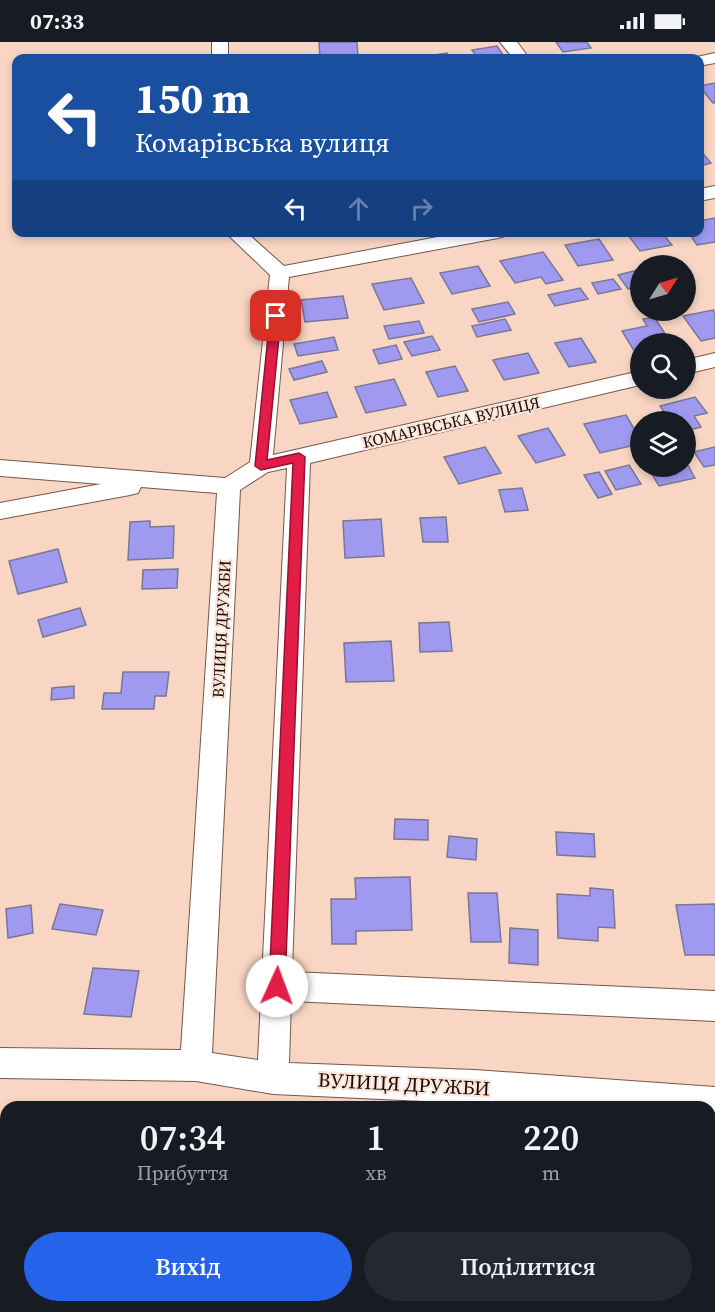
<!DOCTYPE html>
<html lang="uk">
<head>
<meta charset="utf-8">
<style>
	:root { --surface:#171b24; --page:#242831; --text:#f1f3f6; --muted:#9ea1a6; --accent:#2563eb }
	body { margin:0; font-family:"Source Serif 4",serif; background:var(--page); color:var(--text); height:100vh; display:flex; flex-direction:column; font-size:22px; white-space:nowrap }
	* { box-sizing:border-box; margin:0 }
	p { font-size:20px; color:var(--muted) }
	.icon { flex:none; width:33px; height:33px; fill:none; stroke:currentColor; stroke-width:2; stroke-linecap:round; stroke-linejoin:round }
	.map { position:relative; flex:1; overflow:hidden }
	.drawer { position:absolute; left:0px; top:1059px; width:716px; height:212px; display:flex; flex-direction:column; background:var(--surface); border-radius:18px 18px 0 0; box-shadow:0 3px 9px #0003 }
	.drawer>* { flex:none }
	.banner { position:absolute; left:12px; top:12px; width:692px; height:183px; border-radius:12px; box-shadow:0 3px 9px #0003; background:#1a4fa0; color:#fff; overflow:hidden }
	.needle { width:39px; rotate:53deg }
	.buttons { position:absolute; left:630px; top:213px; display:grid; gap:12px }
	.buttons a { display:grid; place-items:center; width:66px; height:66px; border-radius:50%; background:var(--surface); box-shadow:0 3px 9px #0003; font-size:30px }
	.pin { position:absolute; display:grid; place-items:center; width:51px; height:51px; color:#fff; margin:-26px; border-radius:12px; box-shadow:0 3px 9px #0006 }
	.me { position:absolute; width:66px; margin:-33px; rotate:2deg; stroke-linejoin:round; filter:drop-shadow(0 0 4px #0008) }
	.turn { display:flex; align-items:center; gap:21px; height:126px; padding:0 24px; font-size:27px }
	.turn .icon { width:78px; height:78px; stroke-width:2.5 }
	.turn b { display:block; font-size:42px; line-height:51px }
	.lanes { display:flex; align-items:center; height:57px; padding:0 24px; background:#0003; justify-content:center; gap:30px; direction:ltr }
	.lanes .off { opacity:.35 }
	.eta { display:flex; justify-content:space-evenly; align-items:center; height:102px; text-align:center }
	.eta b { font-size:36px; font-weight:600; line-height:42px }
	.primary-button { display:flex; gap:12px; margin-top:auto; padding:12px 24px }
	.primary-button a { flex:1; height:69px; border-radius:36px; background:var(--accent); color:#fff; font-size:24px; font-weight:600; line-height:69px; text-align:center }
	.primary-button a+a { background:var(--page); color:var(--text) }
	.status { display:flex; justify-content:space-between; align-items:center; height:42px; padding:0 30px; background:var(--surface); direction:ltr }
	.status svg { height:16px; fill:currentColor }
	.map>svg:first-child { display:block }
	.building { fill:#9f9aef; stroke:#787796; stroke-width:1.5 }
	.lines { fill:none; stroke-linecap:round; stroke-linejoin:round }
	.street-casing { stroke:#755848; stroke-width:2 }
	.street { fill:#fff; fill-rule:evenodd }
	.route { fill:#e11d48; stroke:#92132f; stroke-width:1.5 }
	.labels { text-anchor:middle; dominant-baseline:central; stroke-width:4.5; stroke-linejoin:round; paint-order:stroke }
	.street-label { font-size:16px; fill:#170c06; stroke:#fce6db }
	.near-street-label { font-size:20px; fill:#170c06; stroke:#fce6db }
</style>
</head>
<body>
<div class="status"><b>07:33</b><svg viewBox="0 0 49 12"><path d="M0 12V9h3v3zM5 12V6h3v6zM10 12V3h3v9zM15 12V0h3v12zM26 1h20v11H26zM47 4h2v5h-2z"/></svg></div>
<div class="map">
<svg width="715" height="1270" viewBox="0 0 715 1270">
	<rect width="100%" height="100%" fill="#f9d6c3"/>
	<path class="building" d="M319,0H357L358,14L320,16Z
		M556,0H587L591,6L563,10Z
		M497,4L505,16H478L472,8Z
		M447,11L450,16L421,15Z
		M715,41V61H713L699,44Z
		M699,107L711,121L699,124Z
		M715,176V200L697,203L688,190H699V179Z
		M641,190H649L652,194L663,192L672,203L640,209L628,193Z
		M599,197L613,218L578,224L565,203Z
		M543,210L563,238L546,242L541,235L515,241L500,219Z
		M478,224L490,244L452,252L440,231Z
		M638,228L640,244L628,247L618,233Z
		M411,236L424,261L384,268L372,242Z
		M613,237L621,247L598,252L592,241Z
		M580,246L588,257L555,264L548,253Z
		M343,254L348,276L305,280L301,258Z
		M508,260L515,272L479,280L472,267Z
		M713,268L715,271V296L701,299L683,274Z
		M654,275L672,302H640V311L636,312L622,289L647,284L643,277Z
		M505,277L511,288L477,295L472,284Z
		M419,279L424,291L389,297L384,284Z
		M432,294L440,308L412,314L404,300Z
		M334,295L338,308L298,314L294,302Z
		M581,296L596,320L569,325L555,301Z
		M396,303L402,317L379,322L373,308Z
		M528,311L539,331L504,338L493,318Z
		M322,319L327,330L294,338L289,327Z
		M455,324L468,349L438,355L426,330Z
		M394,337L406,363L366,371L355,345Z
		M327,350L337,375L300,382L290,358Z
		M695,355L707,371L694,374L701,385L686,389V380H671L660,364Z
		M626,373L640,397V402L600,411L584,382Z
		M548,386L565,413L536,421L518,394Z
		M485,405L501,431L459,442L444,415Z
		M715,405V423L704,425L694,410Z
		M686,420L695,436L659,444L647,424H686Z
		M629,423L641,442L616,448L605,429Z
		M599,430L612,452L598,456L584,433Z
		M522,446L528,468L505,470L499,448Z
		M446,475L448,500H423L420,476Z
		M381,477L384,514L345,516L343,479Z
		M150,479V485L174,484L173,516L128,518L130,480Z
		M58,507L67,540L18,552L9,519Z
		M178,527L177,546L142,547L143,528Z
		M80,566L86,583L43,595L38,578Z
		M449,580L452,609L420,610L419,581Z
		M391,599L394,639L346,640L344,601Z
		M123,630H169L166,654H155L154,667H102L104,651H121Z
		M74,644V656L51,658L52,646Z
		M395,777L428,778V798L394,797Z
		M556,790L594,792L595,815L557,813Z
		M449,794L477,797L476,818L447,815Z
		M410,835L412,888L356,889V902H332L331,857H356L355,836Z
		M590,846L613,848L615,886L598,885V899L558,896L557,852L590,854Z
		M468,851H497L501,900H471Z
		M60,862L103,868L96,893L52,887Z
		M715,862V913H685L676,863Z
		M31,863L33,891L8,896L6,867Z
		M510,886L538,888V923L509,921Z
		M93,926L139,929L131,975L84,972Z
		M710,1218L715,1230V1262L697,1269L695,1264H710Z
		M319,1264H350L351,1270H321Z
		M434,1264H479L461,1270H435Z"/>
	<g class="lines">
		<defs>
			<path id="street" d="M212,0H228V16H212Z
				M500,0H517L529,16H513Z
				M715,11V21L699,24V16H692Z
				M715,144V156L699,159V147Z
				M225,190H246L284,224L464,190H507L505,194L498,196L289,235L273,413L640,329V343L310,421L292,930L715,949V979L291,959L289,1021L475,1028L715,1045V1077L710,1076V1065H550L273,1052L196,1039L0,1036V1006L181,1008L217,451L141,445L138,451L130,453L0,477V461L101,442L0,434V418L225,436L250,420L270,233ZM287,426L258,1018L212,1011L240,448L268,430Z
				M715,311V325L686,332V318Z
				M542,1264H576L578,1270H544Z"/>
		</defs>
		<use href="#street" class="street-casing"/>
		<use href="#street" class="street"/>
	</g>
	<path class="route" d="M276,270L281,274L267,418L299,411L305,415L285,944L282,949L277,952L271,949L269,944L293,421L261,428L255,424L270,274Z"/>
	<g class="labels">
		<g class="street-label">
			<text transform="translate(451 380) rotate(-13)">КОМАРІВСЬКА ВУЛИЦЯ</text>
			<text transform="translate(221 587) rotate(-87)">ВУЛИЦЯ ДРУЖБИ</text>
		</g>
		<g class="near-street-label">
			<text transform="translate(404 1042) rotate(3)">ВУЛИЦЯ ДРУЖБИ</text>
		</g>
	</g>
</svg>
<div class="buttons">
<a><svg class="needle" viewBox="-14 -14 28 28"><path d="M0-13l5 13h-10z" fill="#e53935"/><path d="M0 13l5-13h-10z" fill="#9ea1a6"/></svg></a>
<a><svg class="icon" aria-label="search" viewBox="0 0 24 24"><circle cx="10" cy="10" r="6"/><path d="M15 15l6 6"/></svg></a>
<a><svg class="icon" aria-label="layers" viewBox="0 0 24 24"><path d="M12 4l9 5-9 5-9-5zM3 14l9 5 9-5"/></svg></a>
</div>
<div class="pin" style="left:276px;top:274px;background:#d93025"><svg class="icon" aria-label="arrive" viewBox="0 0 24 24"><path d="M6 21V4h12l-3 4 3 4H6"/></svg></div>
<svg class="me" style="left:277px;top:944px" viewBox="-20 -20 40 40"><circle r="19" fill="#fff"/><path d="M0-13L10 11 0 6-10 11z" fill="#e11d48"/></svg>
<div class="banner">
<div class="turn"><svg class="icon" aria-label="left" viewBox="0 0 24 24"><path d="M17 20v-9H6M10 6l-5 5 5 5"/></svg><div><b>150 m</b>Комарівська вулиця</div></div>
<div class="lanes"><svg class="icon" aria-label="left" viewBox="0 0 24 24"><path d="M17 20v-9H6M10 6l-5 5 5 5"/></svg><svg class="icon off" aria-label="ahead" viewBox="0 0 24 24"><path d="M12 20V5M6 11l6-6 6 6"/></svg><svg class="icon off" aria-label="right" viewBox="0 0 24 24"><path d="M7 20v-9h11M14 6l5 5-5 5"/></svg></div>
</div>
<section class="drawer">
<div class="eta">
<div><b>07:34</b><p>Прибуття</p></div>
<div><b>1</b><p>хв</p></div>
<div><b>220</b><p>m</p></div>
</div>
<div class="primary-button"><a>Вихід</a><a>Поділитися</a></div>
</section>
</div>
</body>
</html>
